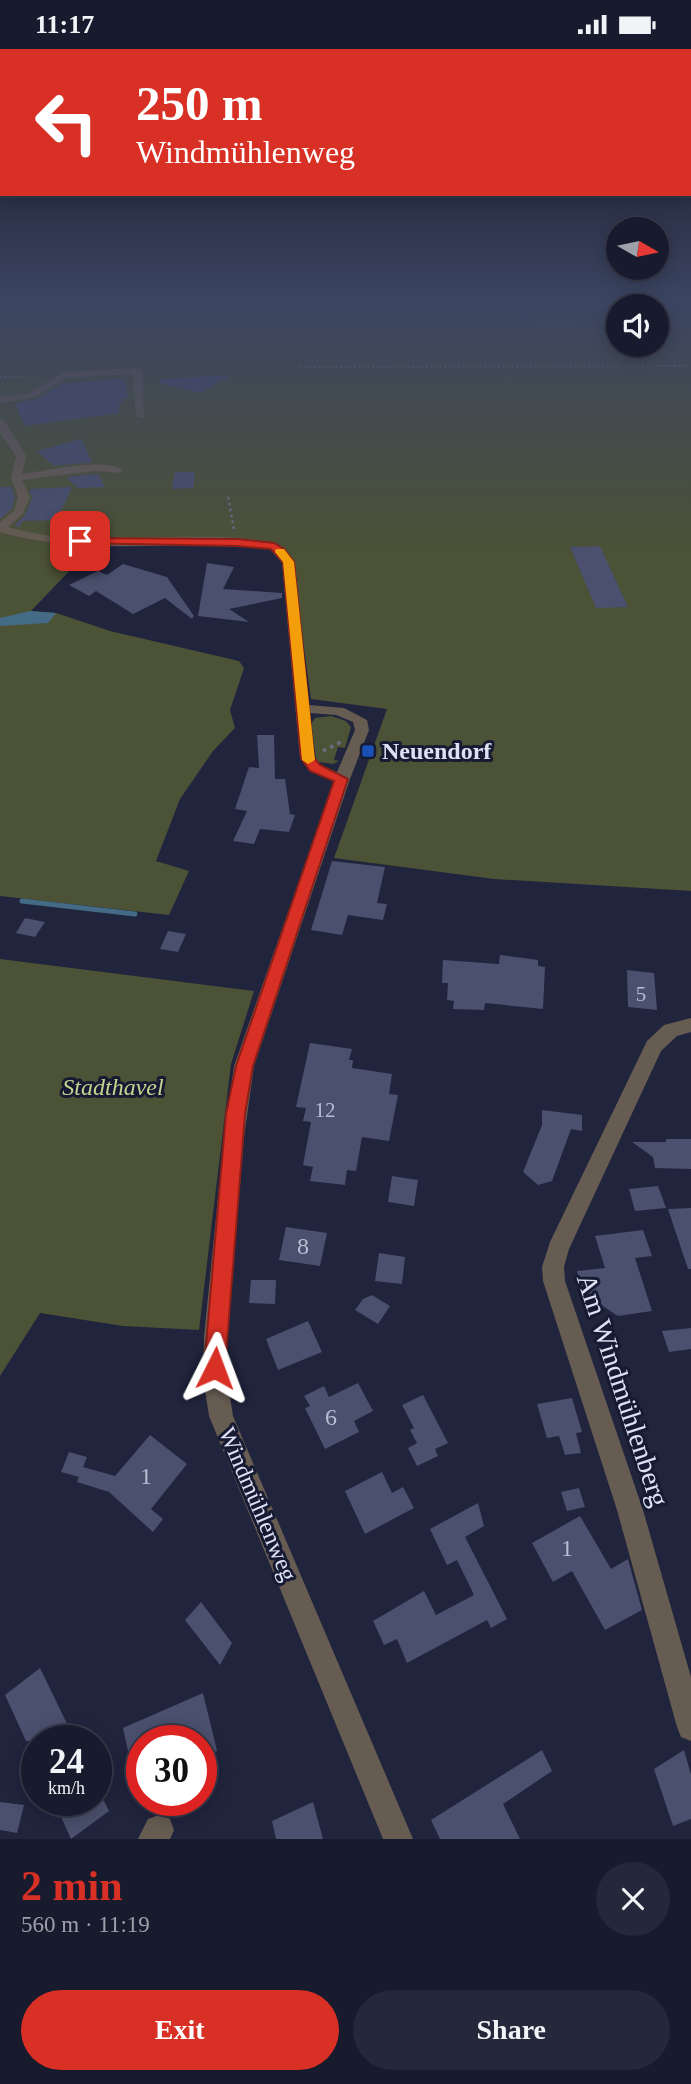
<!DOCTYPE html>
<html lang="en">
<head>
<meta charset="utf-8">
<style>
	:root { --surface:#181b2e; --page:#25283a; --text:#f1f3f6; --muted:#9fa1aa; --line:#36394a; --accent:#d93025 }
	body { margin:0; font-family:Georgia,serif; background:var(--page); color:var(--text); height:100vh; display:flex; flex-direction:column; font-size:26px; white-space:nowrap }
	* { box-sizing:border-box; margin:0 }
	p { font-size:23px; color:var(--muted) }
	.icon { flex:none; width:38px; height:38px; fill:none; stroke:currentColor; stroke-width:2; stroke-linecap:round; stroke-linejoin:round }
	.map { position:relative; height:1790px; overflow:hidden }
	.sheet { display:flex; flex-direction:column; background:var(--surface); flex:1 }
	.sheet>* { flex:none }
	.guide { position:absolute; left:0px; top:0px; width:691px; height:147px; box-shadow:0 4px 18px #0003,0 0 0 2px var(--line); background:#d93025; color:#fff; overflow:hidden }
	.needle { width:46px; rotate:99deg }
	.fabs { position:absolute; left:606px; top:168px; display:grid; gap:14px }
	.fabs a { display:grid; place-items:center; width:63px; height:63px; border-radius:50%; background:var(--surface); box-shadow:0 4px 18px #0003,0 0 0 2px var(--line); font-size:35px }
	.speed { position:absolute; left:21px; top:1676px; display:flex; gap:14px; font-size:35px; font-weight:700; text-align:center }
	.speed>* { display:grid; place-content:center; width:91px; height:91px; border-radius:50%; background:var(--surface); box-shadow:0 4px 18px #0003,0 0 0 2px var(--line); line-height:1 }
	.speed small { font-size:18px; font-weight:400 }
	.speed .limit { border:10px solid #d22; background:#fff; color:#111 }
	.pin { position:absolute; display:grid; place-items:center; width:60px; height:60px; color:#fff; margin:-30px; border-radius:14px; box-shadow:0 4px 10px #0006 }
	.me { position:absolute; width:77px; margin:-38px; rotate:3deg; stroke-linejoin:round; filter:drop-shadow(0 0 5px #0008) }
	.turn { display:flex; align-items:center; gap:24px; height:147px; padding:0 21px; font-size:32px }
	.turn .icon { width:91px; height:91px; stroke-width:2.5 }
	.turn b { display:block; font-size:49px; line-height:60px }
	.round { display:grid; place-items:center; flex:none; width:74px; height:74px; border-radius:37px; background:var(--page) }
	.overview { display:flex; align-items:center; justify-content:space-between; height:119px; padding:0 21px }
	h1 { font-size:42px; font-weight:800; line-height:52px; color:var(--accent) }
	.cta { display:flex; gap:14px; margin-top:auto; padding:14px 21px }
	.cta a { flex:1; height:80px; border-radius:42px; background:var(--accent); color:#fff; font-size:28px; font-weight:800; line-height:80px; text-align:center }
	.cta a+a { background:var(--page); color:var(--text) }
	.status { display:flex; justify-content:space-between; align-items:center; height:49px; padding:0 35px; background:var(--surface); direction:ltr }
	.status svg { height:19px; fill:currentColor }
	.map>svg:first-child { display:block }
	.green { fill:#4c5236; fill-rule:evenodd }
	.water { fill:#446b85 }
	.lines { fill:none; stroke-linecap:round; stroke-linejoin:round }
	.stream { stroke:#446b85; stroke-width:5 }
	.building { fill:#4a506d }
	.path-far2 { stroke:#6a6e84; stroke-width:2; stroke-dasharray:2 2.5; stroke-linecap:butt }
	.path-far1 { stroke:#6a6e84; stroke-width:2.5; stroke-dasharray:2.5 3.5; stroke-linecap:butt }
	.path { stroke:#6a6e84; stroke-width:3.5; stroke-dasharray:3.5 4.5; stroke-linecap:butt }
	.minor { fill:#675c52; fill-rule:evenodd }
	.route { fill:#d93025; stroke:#8d1f18; stroke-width:2 }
	.slow { fill:#f59e0b }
	.transit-dot { fill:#1a4fb4; stroke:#161a33; stroke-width:2.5 }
	.labels { text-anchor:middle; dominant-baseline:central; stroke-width:6; stroke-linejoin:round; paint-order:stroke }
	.number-label { font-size:21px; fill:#b8bdd2 }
	.poi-label { font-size:24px; font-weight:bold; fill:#dde1f3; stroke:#161a33; text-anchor:start }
	.park-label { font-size:24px; font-style:italic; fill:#c6d490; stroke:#161a33 }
	.near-number-label { font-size:24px; fill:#b8bdd2 }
	.street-label { font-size:24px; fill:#dde1f3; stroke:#161a33 }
	.near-street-label { font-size:28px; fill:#dde1f3; stroke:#161a33 }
</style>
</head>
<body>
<div class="status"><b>11:17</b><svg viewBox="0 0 49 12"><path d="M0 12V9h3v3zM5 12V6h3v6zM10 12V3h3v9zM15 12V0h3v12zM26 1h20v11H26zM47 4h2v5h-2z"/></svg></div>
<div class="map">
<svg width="691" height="1790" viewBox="0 0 691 1790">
	<rect width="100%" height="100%" fill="#20243d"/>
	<path class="green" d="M0,256H691V842L494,830L334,809L387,660L311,650L292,511L278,495L266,492L100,490L31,562L56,564L110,582L239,612L244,619L230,661L235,679L213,702L180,750L156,812L189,822L169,866L0,847ZM618,257H656V296H618Z
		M331,667L346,672L351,678L345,699L338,698L334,711L339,712L333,715L318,713L316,709L311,675L315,669Z
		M0,910L254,942L231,1015L199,1281L123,1277L40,1264L0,1327Z"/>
	<path class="water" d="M30,562L56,564L48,574L0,577V569Z"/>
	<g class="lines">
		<path class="stream" d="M22,852L135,865"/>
	</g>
	<path class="building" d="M231,326L200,344L160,334V330Z
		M124,329L129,349L122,350V354H119V364L25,377L15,354L37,350L61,335Z
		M81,390L92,413L54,417L37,402Z
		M175,423H195L193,439L172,440Z
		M98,425L105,438L78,439L66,428Z
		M0,438H12L15,448L12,460L0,470Z
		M72,438L57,471L23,472L19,478L14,477L25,466L32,449L29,440Z
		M600,497L628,558L596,559L570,498Z
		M207,514L234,518L223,540L282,544V549L229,560L249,573L198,567Z
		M123,515L167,528L194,567L192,570L165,549L133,565L96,542L89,547L69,536L98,522L107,526Z
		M257,686H274L275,730H285L290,765L295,766L289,783L260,780L254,795L233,792L247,762L235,760L249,718L259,719Z
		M332,812L385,818L377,854L387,855L383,871L348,866L342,886L311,881Z
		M25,869L45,873L35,888L16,884Z
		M168,882L186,885L178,903L160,900Z
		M500,906L538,911V917L545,918L543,960L485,954L484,961L453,960L454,952L447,951L448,934H442L443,911L499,915Z
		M627,921L654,924L657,961L628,958Z
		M310,994L352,1000L349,1011H353L352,1019L392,1025L389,1045L398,1046L389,1092L362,1088L356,1122L347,1121L345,1136L310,1132L313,1118L303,1116L311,1073L303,1072L306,1059L296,1058Z
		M542,1061L582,1066V1082L571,1080L552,1132L538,1136L523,1123L542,1076Z
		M666,1090H691V1120L655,1119L653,1108L632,1093H666Z
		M392,1127L418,1131L414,1157L388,1153Z
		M658,1137L666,1159L635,1162L629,1140Z
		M691,1159V1220H688L668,1160Z
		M286,1178L327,1184L320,1217L279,1211Z
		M643,1181L652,1207L635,1209L652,1262L618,1267L598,1254L586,1256L577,1222L605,1219L595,1187Z
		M379,1204L405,1208L402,1235L375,1232Z
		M251,1231H276L275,1255L249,1254Z
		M372,1246L390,1257L378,1275L355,1261L363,1250Z
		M308,1272L322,1303L278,1321L266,1290Z
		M691,1279V1300L669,1303L662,1282Z
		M358,1334L373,1362L354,1372L359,1383L325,1400L305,1359L310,1357L304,1347L324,1337L329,1348Z
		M423,1346L448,1394L435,1400L438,1407L417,1417L408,1399L417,1394L410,1381L414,1379L402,1356Z
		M572,1349L582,1383L576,1384L581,1404L565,1406L559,1387L547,1389L537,1355Z
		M150,1386L187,1415L151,1460L163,1470L153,1483L109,1443L77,1433L79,1428L61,1423L69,1403L87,1408L83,1418L115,1427Z
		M382,1423L392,1444L403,1438L414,1459L365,1485L345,1442Z
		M579,1439L585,1458L567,1462L561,1443Z
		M478,1454L484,1477L465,1488L507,1570L491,1579L487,1571L407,1614L397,1590L384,1596L373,1572L424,1542L436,1566L474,1546L457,1511L447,1516L430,1480Z
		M580,1467L611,1520L628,1510L642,1561L605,1581L572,1522L553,1533L532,1494Z
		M201,1553L232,1594L220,1616L185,1571Z
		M40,1619L69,1679L75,1692H26L5,1646Z
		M203,1644L217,1702L201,1710V1692H142V1734H135L123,1679Z
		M542,1701L552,1722L503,1755L520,1790H440L431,1771Z
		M684,1701L691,1726V1770L673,1777L654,1720Z
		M54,1752H104L109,1762L71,1790Z
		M0,1753L24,1756L17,1784L0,1781Z
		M313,1753L323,1790H276L272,1772Z"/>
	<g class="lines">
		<path class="path-far2" d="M445,256L618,286
			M656,293L691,298
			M300,318L691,317
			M0,328L36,327"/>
		<path class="path-far1" d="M228,448L234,480"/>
		<path class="path" d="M323,702L341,693"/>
		<path class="minor" d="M137,319L142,322L144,369L136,367L133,325L65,329L36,348L0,354V348L30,344L63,323Z
			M0,370L4,371L26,407L22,425C46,422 104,408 123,421L118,424L96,422L22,431L30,448L23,465L8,478C97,504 189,475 278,495L294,513L309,656L344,659L367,671L369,681L350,730L254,1017L244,1088L227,1288V1328L233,1367L413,1790H383L209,1367L203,1328L204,1288L224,1088L234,1017L334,732L310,722L300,709L282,514L270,500C180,489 89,509 0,483V473L14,462L18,448L11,429L16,407L0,384ZM310,664L336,666L353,673L355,681L337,723L320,716L314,708Z
			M691,969V983L677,987L661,1002L569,1200L564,1218L565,1232L643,1461L691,1628V1692L681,1688L677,1678L617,1461L543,1232L542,1218L550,1193L647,992L664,976Z
			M159,1766L170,1770L174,1781L170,1790H138L148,1770Z"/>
	</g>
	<linearGradient id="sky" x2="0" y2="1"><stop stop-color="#121422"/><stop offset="0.5" stop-color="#3c4562"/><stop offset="1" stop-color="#3c4562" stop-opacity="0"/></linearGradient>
	<rect width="691" height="507" fill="url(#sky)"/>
	<path class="route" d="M80,489L237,490L274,494L284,500L294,513L314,709L320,716L348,730L253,1017L245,1065L225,1319L222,1326L215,1329L207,1326L204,1319L226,1065L236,1017L334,732L310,722L301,709L283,513L271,500L237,497L76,494V490Z"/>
	<path class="slow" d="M276,500H284L294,513L315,711L308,715L302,711L283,513L275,503Z"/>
	<rect class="transit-dot" x="361" y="695" width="14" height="14" rx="3.5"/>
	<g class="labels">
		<g class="number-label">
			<text x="641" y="945">5</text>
			<text x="325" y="1061">12</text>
		</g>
		<g class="poi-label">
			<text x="382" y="702">Neuendorf</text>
		</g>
		<g class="park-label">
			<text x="113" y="1038">Stadthavel</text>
		</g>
		<g class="near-number-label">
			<text x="303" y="1197">8</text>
			<text x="331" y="1368">6</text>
			<text x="146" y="1427">1</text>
			<text x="567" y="1499">1</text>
		</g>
		<g class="street-label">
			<text transform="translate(258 1455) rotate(67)">Windmühlenweg</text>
		</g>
		<g class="near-street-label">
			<text transform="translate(623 1341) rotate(72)">Am Windmühlenberg</text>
		</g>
	</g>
</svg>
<div class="fabs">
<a><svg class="needle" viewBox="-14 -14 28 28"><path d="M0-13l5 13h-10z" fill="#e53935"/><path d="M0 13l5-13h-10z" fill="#9fa1aa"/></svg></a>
<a><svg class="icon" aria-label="sound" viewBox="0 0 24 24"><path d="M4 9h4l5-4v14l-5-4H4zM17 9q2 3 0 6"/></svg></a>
</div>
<div class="speed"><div>24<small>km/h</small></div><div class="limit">30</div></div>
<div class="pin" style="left:80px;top:492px;background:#d93025"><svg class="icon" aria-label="arrive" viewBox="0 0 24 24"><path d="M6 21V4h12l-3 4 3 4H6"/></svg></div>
<svg class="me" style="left:215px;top:1319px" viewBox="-20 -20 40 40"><path d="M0-17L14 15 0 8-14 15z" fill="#d93025" stroke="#fff" stroke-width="4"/></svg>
<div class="guide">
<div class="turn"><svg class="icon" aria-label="left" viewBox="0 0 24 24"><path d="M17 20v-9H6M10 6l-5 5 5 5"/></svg><div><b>250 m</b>Windmühlenweg</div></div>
</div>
</div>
<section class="sheet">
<div class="overview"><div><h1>2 min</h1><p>560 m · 11:19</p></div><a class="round"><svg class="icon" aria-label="close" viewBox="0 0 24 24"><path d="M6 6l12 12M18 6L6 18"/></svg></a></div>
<div class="cta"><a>Exit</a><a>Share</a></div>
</section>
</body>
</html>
